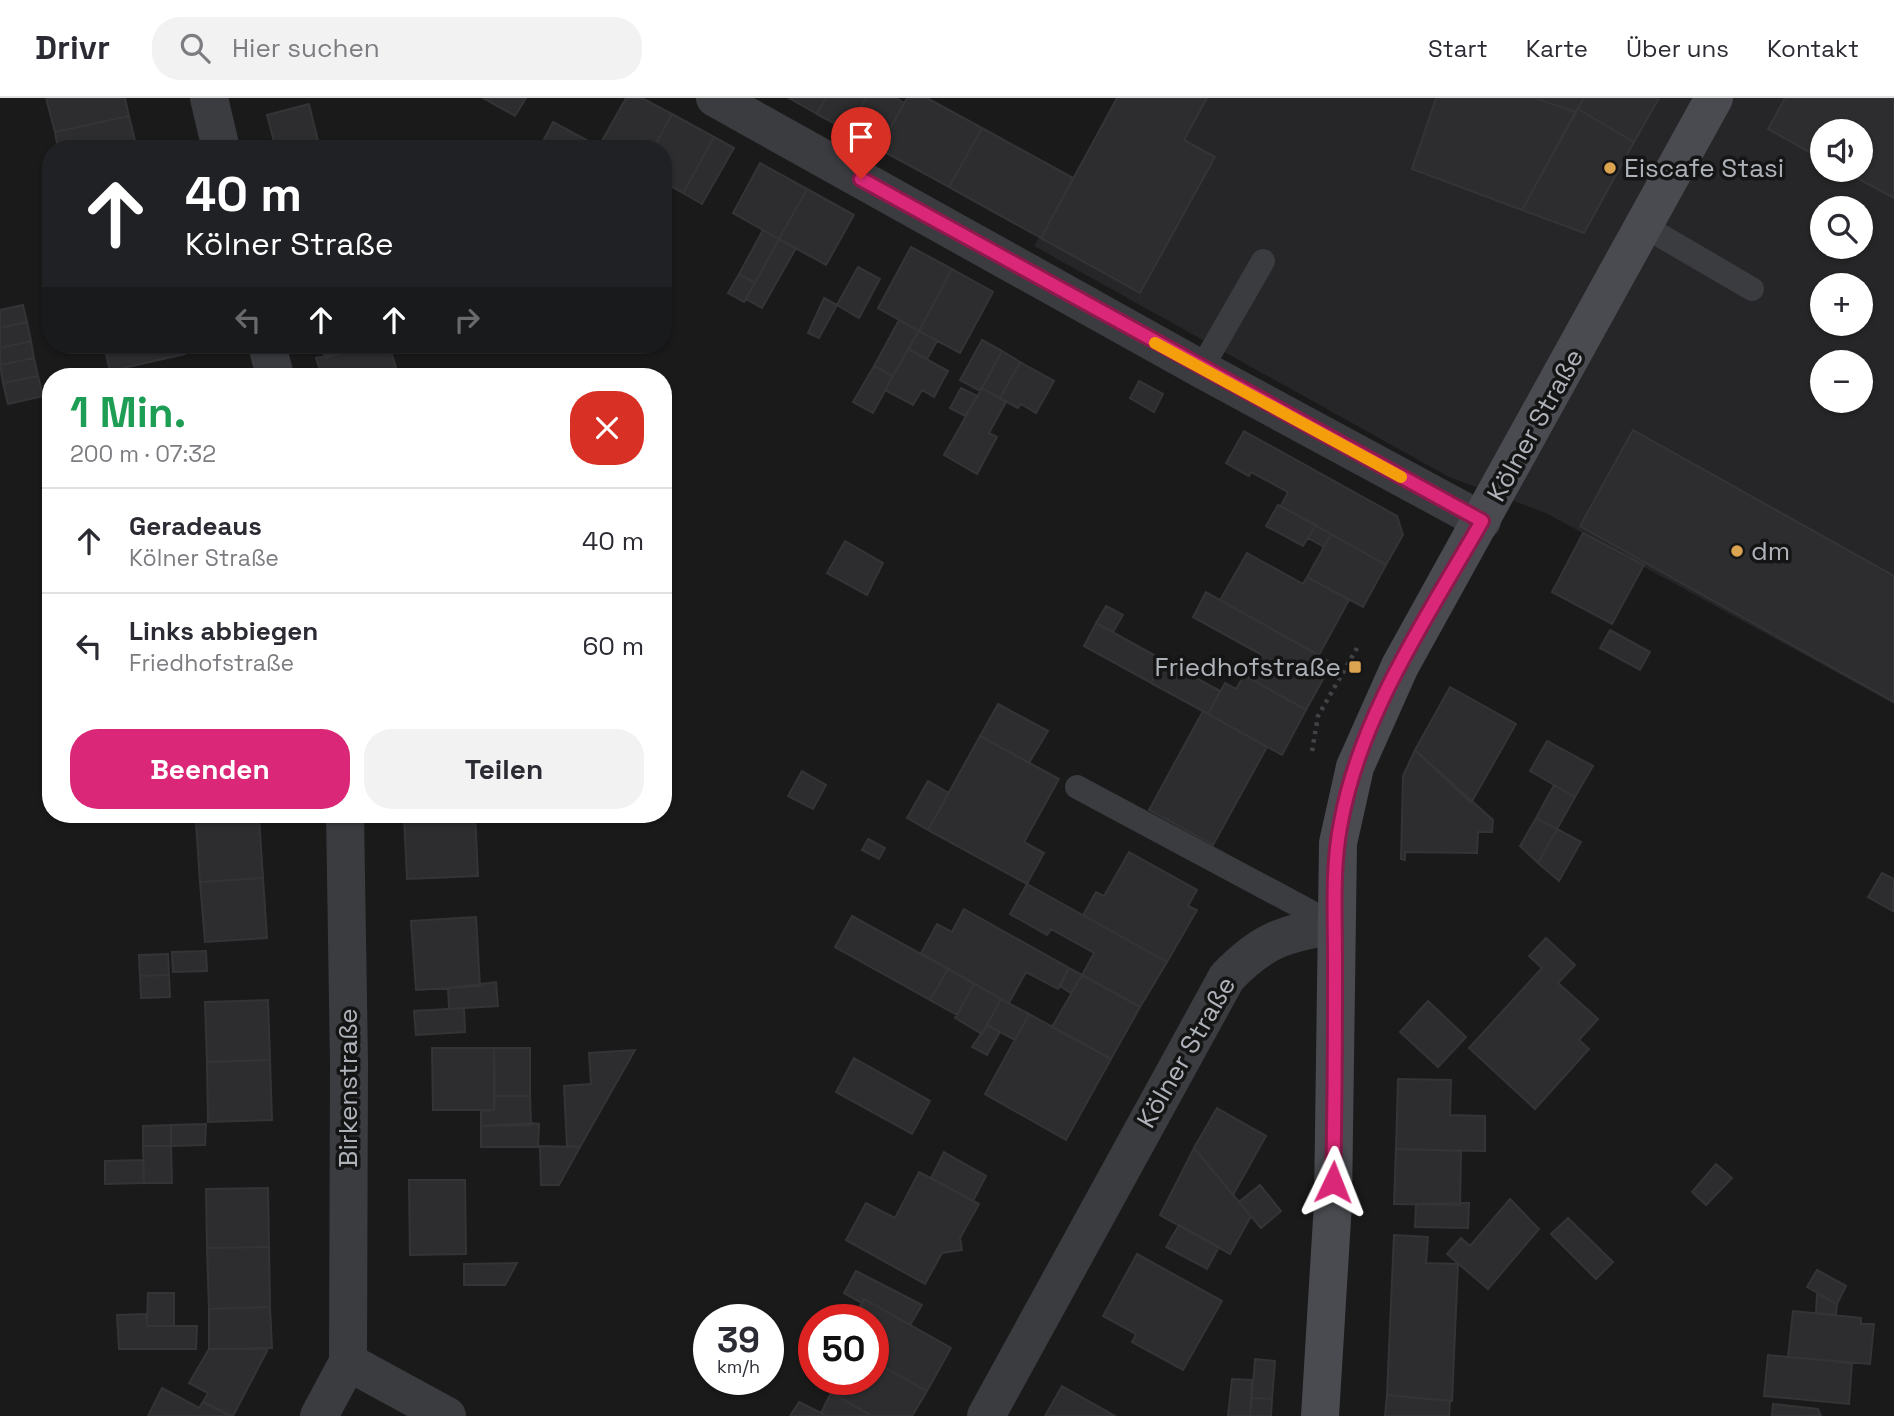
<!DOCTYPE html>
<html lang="de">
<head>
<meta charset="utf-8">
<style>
	:root { --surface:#fff; --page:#f2f2f3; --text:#2b2b33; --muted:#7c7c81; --line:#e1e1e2; --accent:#db2777 }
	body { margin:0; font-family:"Space Grotesk",sans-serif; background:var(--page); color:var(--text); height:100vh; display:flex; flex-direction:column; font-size:26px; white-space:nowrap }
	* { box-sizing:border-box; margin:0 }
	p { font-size:23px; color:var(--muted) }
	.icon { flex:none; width:38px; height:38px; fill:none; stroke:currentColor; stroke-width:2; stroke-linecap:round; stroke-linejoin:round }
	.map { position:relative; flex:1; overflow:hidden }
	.drawer { position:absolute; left:42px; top:270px; width:630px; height:455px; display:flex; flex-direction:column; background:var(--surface); border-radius:28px; box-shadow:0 2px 5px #0004 }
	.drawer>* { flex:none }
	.guide { position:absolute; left:42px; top:42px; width:630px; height:214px; border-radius:28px; box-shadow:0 2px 5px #0004; background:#202124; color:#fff; overflow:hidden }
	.fabs { position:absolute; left:1810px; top:21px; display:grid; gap:14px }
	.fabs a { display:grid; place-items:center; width:63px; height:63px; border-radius:50%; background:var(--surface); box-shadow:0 2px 5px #0004; font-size:35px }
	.speed { position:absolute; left:693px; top:1206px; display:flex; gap:14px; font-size:35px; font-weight:700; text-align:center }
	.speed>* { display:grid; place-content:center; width:91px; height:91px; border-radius:50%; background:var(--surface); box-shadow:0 2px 5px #0004; line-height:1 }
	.speed small { font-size:18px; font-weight:400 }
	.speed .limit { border:10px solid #d22; background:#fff; color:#111 }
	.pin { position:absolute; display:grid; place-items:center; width:60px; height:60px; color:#fff; margin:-72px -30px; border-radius:50% 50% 50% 0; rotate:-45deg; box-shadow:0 0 7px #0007 }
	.pin .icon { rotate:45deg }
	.me { position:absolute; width:77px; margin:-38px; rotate:2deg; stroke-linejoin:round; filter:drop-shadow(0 0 5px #0008) }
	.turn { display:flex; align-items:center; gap:24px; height:147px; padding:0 28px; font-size:32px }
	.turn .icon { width:91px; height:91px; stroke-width:2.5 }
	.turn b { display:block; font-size:49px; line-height:60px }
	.lanes { display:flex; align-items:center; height:66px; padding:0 28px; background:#0003; justify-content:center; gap:35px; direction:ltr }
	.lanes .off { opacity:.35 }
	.round { display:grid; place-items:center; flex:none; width:74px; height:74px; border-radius:28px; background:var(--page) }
	.overview { display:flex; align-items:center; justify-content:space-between; height:119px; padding:0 28px }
	h1 { font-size:42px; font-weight:800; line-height:52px; color:#1e9e55 }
	.cta { display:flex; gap:14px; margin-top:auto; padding:14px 28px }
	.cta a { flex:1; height:80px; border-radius:28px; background:var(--accent); color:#fff; font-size:28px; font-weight:800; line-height:80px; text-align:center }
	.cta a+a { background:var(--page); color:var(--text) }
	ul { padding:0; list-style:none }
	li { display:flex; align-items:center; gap:21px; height:105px; padding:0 28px; border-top:2px solid var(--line) }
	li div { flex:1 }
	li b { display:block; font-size:26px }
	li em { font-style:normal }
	header { display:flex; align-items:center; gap:42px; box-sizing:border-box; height:98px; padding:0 35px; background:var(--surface); border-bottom:2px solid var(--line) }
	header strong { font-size:33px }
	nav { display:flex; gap:38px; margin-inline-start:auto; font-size:24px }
	.search { width:490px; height:63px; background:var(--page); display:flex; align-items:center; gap:18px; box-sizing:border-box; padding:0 24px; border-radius:28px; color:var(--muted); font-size:26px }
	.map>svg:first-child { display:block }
	.built { fill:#262628; fill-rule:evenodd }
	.building { fill:#2d2d2f; stroke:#343437; stroke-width:2 }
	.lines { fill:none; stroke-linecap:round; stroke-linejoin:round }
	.path { stroke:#414347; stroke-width:4.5; stroke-dasharray:3.5 5; stroke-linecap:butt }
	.service { stroke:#3b3c40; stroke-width:24 }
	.minor { stroke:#3b3c40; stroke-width:38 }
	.secondary { stroke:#494b50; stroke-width:38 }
	.route-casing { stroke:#8e194d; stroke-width:18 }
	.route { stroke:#db2777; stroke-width:12 }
	.slow { stroke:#f59e0b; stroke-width:12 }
	.poi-dot { fill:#dca351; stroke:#151516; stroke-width:2.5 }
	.labels { text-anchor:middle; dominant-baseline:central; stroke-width:7; stroke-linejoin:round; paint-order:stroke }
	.poi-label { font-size:26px; fill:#aeb2b9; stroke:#151516; text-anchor:start }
	.street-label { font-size:26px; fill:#aeb2b9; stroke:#151516 }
</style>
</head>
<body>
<header>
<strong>Drivr</strong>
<div class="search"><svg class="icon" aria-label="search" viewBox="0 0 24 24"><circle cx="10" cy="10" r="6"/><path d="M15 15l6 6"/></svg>Hier suchen</div>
<nav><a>Start</a><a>Karte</a><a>Über uns</a><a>Kontakt</a></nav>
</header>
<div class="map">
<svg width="1894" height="1318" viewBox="0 0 1894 1318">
	<rect width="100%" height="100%" fill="#1a1a1b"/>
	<path class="built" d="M1117,0H1894V606L1546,415L1449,379L1034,148ZM1822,33H1860V72H1822ZM1822,110H1860V149H1822ZM1822,187H1860V226H1822ZM1822,264H1860V303H1822Z"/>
	<path class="building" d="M46,0H125L129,18L55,34Z
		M483,0H526L515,18Z
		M626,0H642L672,16L653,51L599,48Z
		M789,0H826L817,16Z
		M826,0H866L848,33L817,16Z
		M866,0H896L904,5L879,51L848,33Z
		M907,0H927L982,30L949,89L879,51Z
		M1117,0H1207L1184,42L1215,59L1140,195L1041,140Z
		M1436,0H1535L1575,14L1522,112L1412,71Z
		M1535,0H1584L1575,14Z
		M1584,0H1659L1634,44L1578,11Z
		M1785,0H1894V100L1842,72H1860V33H1822V61L1768,31Z
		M309,6L320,51H276L267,17Z
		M1578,11L1634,44L1584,135L1522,112Z
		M672,16L714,39L683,95L663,84V51H653Z
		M129,18L137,51H58L55,34Z
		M553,24L590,44L586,51H539Z
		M982,30L1073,80L1041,140L949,89Z
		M714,39L734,50L702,106L683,95Z
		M590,44L604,51H586Z
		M375,45L377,51H352Z
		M760,65L807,91L779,141L733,115Z
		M807,91L854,117L826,167L779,141Z
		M763,132L779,141L755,185L739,176Z
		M779,141L796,150L762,210L746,201Z
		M911,149L952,171L919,233L878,210Z
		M858,169L880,181L859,220L837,207Z
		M952,171L993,194L960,255L919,233Z
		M739,176L755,185L744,204L728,195Z
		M824,200L837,207L819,240L808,235Z
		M23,207L27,224L0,230V212Z
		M899,222L919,233L893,278L874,268Z
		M27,224L31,243L0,250V230Z
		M919,233L937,243L927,261L908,251Z
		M982,242L1002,253L980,293L960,282Z
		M31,243L34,260L0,267V250Z
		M104,247H182L185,256L110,273Z
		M320,247H373L325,260Z
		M373,247H389L396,270L370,278H322L316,260Z
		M908,251L948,273L934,299L922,292L913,307L885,292Z
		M1002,253L1020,264L1000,300L982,290Z
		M34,260L38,278L3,285L0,267Z
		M1020,264L1054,283L1036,315L1021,306L1018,310L1000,300Z
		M874,268L893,278L873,315L853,304Z
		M38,278L43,298L8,306L3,285Z
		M1139,283L1163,296L1154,314L1130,300Z
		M961,290L977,298L965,318L950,310Z
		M982,290L1006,304L989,335L997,339L977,376L944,357Z
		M1633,332L1894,478V604L1580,428Z
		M1244,333L1397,418L1403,437L1386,467L1281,408L1288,394L1251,374L1249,378L1226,365Z
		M1278,407L1316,427L1303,448L1266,428Z
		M1316,427L1331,436L1324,449L1308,440Z
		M1583,435L1644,467L1612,526L1552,494Z
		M1331,436L1386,467L1363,509L1307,479Z
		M845,443L883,465L867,497L827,475Z
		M1247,455L1303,486L1307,479L1349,502L1319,557L1220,502Z
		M1206,494L1332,565L1306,612L1249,580L1262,557L1193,519Z
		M51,497V519H49L45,498Z
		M1106,508L1123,517L1113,534L1096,525Z
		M1096,525L1163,562L1151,585L1084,548Z
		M1610,532L1650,554L1640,572L1600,550Z
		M1163,562L1220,593L1208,616L1151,585Z
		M1244,577L1306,612L1282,657L1208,616L1225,585L1236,591Z
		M1450,589L1516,626L1471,705L1415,652Z
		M998,606L1048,633L1029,665L980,638Z
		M1203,613L1267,649L1213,747L1149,712Z
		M980,638L1059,681L1024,744L1044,755L1027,786L928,732Z
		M1547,643L1593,668L1575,699L1530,673Z
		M1415,652L1493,722L1492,734H1478L1477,755L1405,754V762L1401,761L1403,678Z
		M802,673L826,687L813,711L788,698Z
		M928,683L949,695L928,732L907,720Z
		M1554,687L1575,699L1557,731L1536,720Z
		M224,716H259V720L225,722Z
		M396,716H452L396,722Z
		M475,716L478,778L407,781L404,718Z
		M259,720L263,780L200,784L196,724Z
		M1536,720L1557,731L1538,765L1520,748Z
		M1557,731L1581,744L1559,783L1538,765Z
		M868,741L885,750L879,761L862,752Z
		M1129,754L1197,792L1188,808L1197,812L1167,864L1083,817L1096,794L1104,798Z
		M1882,775L1894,781L1893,813L1868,799Z
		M263,780L267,840L205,844L200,784Z
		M1027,786L1167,864L1140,909L1082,877L1094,855L1051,831L1047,837L1010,816Z
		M964,811L1069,870L1058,891L1026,874L1009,905L921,855L937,826L952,834Z
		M852,818L948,871L930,902L835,849Z
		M476,819L480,888L416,892L411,823Z
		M1546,840L1575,867L1558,885L1598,921L1579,942L1589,951L1535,1011L1469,950L1542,870L1529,858Z
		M206,853L207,873L173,874L172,854Z
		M168,856L169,877L140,878L139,857Z
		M1069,870L1082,877L1071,895L1060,888Z
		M948,871L974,886L957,917L930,902Z
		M169,877L170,899L141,900L140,878Z
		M1082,877L1140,909L1111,961L1052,929Z
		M496,884L498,908L449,911L448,890Z
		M974,886L1001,901L982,936L955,920Z
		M1001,901L1029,916L1015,942L987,927Z
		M268,902L270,962L207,964L205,904Z
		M1428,903L1466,939L1438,969L1400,934Z
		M464,910L465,934L416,937L414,913Z
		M1029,916L1111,961L1066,1042L985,996Z
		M987,927L1000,934L987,957L972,949Z
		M432,950H494V1012H433Z
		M494,950H530V998H495Z
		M635,952L580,1049L567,1048L564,988L591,986L589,955Z
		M854,960L930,1003L912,1036L836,994Z
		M270,962L272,1022L208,1024L207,964Z
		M1398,981L1451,982L1450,1017L1485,1018V1053L1396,1051Z
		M495,998H530L531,1027L481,1028V1013L494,1012Z
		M1217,1010L1266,1038L1233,1097L1194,1050Z
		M531,1025L539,1026L538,1049H481V1028Z
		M206,1026L205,1047L171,1048V1027Z
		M171,1027V1048H143V1028Z
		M143,1048H171L172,1085H144Z
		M540,1048L580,1049L559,1087H541Z
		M1194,1050L1251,1118L1230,1156L1160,1117Z
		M1396,1051L1461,1053L1460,1107L1394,1106Z
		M944,1054L986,1078L973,1103L931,1080Z
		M143,1062L144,1085L105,1086V1063Z
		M1716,1066L1732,1080L1706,1107L1692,1094Z
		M919,1074L979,1106L960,1140L962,1152L942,1155L925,1186L846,1142L866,1105L895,1120Z
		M409,1082H465L466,1156L410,1157Z
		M1260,1087L1281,1113L1261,1130L1239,1104Z
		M268,1090L269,1149L207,1150L206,1091Z
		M1510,1101L1539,1131L1488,1191L1447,1156L1461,1140L1470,1148Z
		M1460,1105H1469L1468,1130L1415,1129L1416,1106Z
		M1568,1120L1613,1164L1596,1181L1551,1136Z
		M1179,1127L1219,1149L1207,1171L1166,1149Z
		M1394,1137L1428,1139L1426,1165L1458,1166L1452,1303L1387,1297Z
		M269,1149L270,1209L209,1211L207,1150Z
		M1137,1156L1222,1203L1183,1272L1132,1244L1136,1236L1103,1218Z
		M517,1165L505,1187H464V1166Z
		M1817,1172L1846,1188L1837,1206L1807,1189Z
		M856,1173L922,1207L910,1227L864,1201L862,1205L844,1195Z
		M148,1195H174V1228H147Z
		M1817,1195L1837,1206L1836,1217L1816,1215Z
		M864,1201L951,1250L927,1293L873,1263V1222H853Z
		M270,1209L272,1250L209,1251V1211Z
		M1793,1213L1861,1220V1226H1874L1870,1266L1788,1259Z
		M146,1216L147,1228H197L196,1251H119L117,1217Z
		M209,1251H268L233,1318L203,1304L208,1295L189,1285Z
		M1768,1257L1852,1265L1849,1306L1764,1298Z
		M1255,1261L1275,1263L1272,1301L1252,1300Z
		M873,1263L927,1293L912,1318H872L835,1297L844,1281H873Z
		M1232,1281L1252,1282L1250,1318H1228Z
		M1062,1288L1115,1318H1045Z
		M162,1290L199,1310L203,1304L230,1318H148Z
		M831,1295L835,1297L872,1318H827L821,1315Z
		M1387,1297L1450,1303L1449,1318H1385Z
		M1252,1300L1272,1301L1271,1318H1250Z
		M799,1304L827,1318H790Z
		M1773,1306L1818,1311L1821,1318H1772Z"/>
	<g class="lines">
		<path class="path" d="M1312,653L1318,618L1357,550"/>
		<path class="service" d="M1644,128L1752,191
			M1201,271L1263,163
			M1077,689L1335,827"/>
		<path class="minor" d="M209,0L221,51
			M715,0L1201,271L1482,423
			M267,247L275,278
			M345,716L349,965L348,1264L447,1318
			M319,1318L348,1264
			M986,1318L1227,879C1265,840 1283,837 1335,827"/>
		<path class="secondary" d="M1320,1318L1333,1105L1338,745L1355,669L1400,568L1714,0"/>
	</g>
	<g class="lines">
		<defs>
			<path id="route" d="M861,81L1482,423C1428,518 1361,615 1341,724C1332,768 1335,816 1335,862C1335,936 1335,1010 1333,1084"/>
		</defs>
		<use href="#route" class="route-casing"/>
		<use href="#route" class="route"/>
		<path class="slow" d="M1155,245L1401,379"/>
	</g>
	<g class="poi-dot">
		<circle cx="1610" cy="70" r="7"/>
		<circle cx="1737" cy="453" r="7"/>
		<rect x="1348" y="562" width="14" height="14" rx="3.5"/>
	</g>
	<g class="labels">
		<g class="poi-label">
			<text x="1624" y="70">Eiscafe Stasi</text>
			<text x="1751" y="453">dm</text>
			<text x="1341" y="569" text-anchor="end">Friedhofstraße</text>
		</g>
		<g class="street-label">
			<text transform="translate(1535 327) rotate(-61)">Kölner Straße</text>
			<text transform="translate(1186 954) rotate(-60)">Kölner Straße</text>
			<text transform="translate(348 990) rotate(-90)">Birkenstraße</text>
		</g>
	</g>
</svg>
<div class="fabs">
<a><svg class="icon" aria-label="sound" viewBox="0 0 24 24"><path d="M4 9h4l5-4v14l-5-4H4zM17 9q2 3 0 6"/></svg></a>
<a><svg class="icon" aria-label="search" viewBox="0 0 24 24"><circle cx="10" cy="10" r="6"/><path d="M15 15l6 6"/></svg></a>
<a>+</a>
<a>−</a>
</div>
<div class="speed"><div>39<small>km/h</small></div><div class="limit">50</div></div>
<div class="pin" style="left:861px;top:81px;background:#d93025"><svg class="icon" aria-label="arrive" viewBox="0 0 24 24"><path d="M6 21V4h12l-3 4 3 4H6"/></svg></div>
<svg class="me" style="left:1333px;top:1084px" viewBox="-20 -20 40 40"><path d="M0-17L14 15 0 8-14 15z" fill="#db2777" stroke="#fff" stroke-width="4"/></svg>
<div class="guide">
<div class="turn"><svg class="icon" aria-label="ahead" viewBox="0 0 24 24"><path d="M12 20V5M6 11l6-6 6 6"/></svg><div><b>40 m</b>Kölner Straße</div></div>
<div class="lanes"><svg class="icon off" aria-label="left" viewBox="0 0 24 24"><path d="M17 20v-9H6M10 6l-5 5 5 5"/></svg><svg class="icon" aria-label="ahead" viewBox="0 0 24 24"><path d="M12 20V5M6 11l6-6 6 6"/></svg><svg class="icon" aria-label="ahead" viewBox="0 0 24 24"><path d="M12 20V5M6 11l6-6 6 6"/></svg><svg class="icon off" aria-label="right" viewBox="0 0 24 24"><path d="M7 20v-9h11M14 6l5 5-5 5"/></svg></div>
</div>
<section class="drawer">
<div class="overview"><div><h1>1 Min.</h1><p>200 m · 07:32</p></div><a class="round" style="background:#d93025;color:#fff"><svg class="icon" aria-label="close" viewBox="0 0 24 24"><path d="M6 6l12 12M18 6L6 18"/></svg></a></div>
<ul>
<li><svg class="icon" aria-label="ahead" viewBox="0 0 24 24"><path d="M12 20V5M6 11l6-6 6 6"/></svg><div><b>Geradeaus</b><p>Kölner Straße</p></div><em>40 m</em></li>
<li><svg class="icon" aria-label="left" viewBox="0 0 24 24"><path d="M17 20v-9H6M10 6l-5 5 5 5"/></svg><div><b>Links abbiegen</b><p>Friedhofstraße</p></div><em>60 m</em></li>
</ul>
<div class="cta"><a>Beenden</a><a>Teilen</a></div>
</section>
</div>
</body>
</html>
